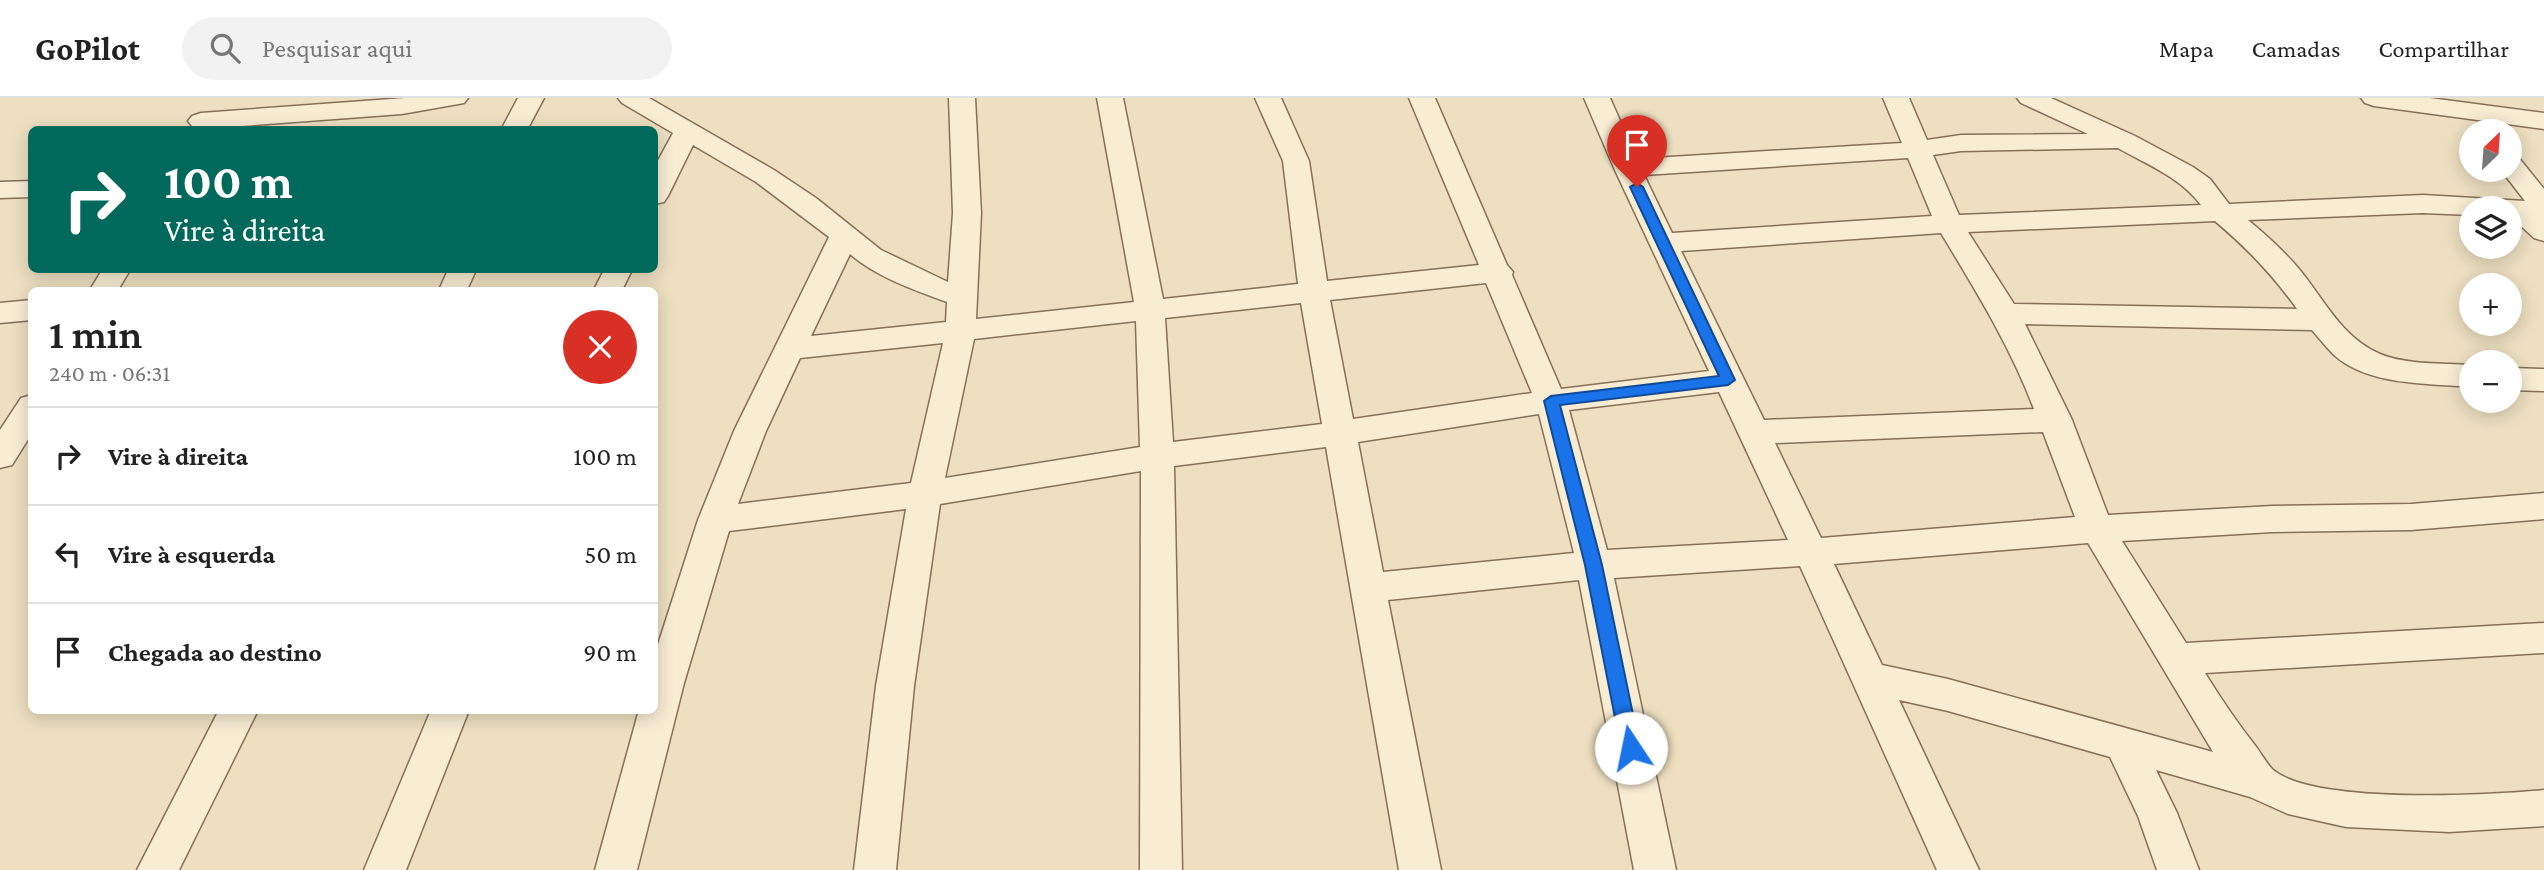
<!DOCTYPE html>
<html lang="pt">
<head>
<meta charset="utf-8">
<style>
	:root { --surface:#fff; --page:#f2f2f2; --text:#222; --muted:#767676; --line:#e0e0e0 }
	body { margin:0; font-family:"Crimson Pro",serif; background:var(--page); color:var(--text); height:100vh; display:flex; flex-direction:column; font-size:26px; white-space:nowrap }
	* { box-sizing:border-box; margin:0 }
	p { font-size:23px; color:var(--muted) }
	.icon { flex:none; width:38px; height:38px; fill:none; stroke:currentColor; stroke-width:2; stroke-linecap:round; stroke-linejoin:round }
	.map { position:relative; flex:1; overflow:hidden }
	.panel { position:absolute; left:28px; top:189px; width:630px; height:427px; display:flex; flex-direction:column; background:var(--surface); border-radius:10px; box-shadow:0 4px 18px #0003 }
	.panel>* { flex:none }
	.banner { position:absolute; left:28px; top:28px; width:630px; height:147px; border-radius:10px; box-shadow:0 4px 18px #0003; background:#00695c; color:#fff; overflow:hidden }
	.needle { width:46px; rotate:25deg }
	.tools { position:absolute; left:2459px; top:21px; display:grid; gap:14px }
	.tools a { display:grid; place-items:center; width:63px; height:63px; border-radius:50%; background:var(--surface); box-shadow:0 4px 18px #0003; font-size:35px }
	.pin { position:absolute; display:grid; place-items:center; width:60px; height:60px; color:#fff; margin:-72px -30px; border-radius:50% 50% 50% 0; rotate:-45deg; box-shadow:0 0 7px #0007 }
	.pin .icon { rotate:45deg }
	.me { position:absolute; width:77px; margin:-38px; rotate:349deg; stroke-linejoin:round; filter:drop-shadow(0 0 5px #0008) }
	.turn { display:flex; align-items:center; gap:24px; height:147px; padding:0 21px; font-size:32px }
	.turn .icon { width:91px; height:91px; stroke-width:2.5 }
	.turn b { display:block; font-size:49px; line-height:60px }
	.round { display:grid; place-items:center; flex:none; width:74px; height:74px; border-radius:37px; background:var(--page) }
	.head { display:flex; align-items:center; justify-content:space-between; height:119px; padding:0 21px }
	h1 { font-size:42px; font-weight:600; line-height:52px }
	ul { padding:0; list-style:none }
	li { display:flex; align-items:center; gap:21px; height:98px; padding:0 21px; border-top:2px solid var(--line) }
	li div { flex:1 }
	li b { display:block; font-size:26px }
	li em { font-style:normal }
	header { display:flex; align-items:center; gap:42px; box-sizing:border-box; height:98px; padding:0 35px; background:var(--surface); border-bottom:2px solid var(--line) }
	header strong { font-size:33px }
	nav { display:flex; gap:38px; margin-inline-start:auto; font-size:24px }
	.search { width:490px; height:63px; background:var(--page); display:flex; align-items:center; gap:18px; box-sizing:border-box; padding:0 24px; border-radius:38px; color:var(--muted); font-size:26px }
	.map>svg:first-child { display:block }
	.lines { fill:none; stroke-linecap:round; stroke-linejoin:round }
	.minor-casing { stroke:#867058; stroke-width:3 }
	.minor { fill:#f8ecd3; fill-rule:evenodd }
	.route { fill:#1a73e8; stroke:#114b97; stroke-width:2 }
</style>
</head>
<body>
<header>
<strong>GoPilot</strong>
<div class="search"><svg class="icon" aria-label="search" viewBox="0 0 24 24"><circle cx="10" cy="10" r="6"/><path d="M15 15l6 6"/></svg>Pesquisar aqui</div>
<nav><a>Mapa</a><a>Camadas</a><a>Compartilhar</a></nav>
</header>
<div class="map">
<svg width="2544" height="772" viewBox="0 0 2544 772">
	<rect width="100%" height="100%" fill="#eddfc0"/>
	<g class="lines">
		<defs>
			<path id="minor" d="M405,0H468L464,5L402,16L201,31L192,28L188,23L192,18L201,15Z
				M518,0H544L527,32H501Z
				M618,0H649L774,72L816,100L881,152L948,184L953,115L949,0H975L981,115L976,221L1134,204L1097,0H1123L1163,201L1298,186L1283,63L1255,0H1281L1309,63L1327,183L1479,167L1409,0H1435L1507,167L1513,174L1512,177L1561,291L1709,273L1614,70L1584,0H1610L1637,61L1902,45L1883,0H1909L1927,42L1961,37L2088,36L2021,5L2017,0H2051L2135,38L2193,69L2210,81L2229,106L2423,97L2525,103L2501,72H2510V58L2519,60L2544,91V143L2534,140L2510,118V110H2471V117L2423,115L2248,122C2266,137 2283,152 2299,171C2324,201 2341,239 2380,256C2406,267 2443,265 2471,267V289C2428,285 2368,288 2334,257C2326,249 2319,240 2312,232L2025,226L2072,322L2108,417L2272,408L2411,406L2544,395V421L2411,432L2272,434L2122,443L2186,545L2544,525V555L2205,575C2221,601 2238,626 2257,650C2262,657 2267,666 2273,672C2317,707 2487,697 2544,692V728L2449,734L2346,729L2288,716L2250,699L2156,672L2177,715L2199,772H2157L2138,718L2110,659L1948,613L1899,602L1979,772H1937L1800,468L1614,480L1676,772H1634L1579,482L1388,502L1441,772H1399L1326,349L1174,368L1182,772H1140L1141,373L940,406L914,588L896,772H854L876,588L906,411L729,433L684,585L637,772H595L639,612H654V559L698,422L734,333L829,139L756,84L693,47L668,98L664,104L654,106V70L673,35L622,5ZM2118,50C2148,67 2180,79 2201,107L1959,117L1933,57L1961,53ZM1908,60L1932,118L1672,135L1644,77ZM2215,123C2247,150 2273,177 2297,211L2014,206L1968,134ZM1941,135C1976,193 2010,248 2034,311L1764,322L1681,153ZM850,156C877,179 914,192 947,204L946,224L811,238ZM1486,185L1532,295L1353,321L1330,202ZM1301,205L1322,326L1173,344L1165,220ZM1136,223L1140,349L945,380L974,241ZM943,245L911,385L738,406L766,333L800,260ZM1719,294L1788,442L1607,452L1569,312ZM1539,316L1574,455L1383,474L1358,344ZM2043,334L2075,419L1821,440L1775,345ZM2088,445L2213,654L1948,581L1882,567L1834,466Z
				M2361,0H2430L2544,15V31L2374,8L2365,5Z
				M32,83V99L0,100V84Z
				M102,172H130L118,192H90Z
				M448,172H476L467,192H439Z
				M604,172H632L622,192H594Z
				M32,202V222L0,225V205Z
				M2510,270L2544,271V293L2510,292Z
				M32,297V335L12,367L0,370V332L21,300Z
				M219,612H258L179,772H137Z
				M431,612H469L406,772H364Z"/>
		</defs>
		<use href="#minor" class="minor-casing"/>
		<use href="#minor" class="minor"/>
	</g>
	<path class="route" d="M1637,85L1643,89L1735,282L1728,287L1560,307L1602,467L1640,650L1637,656L1631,658L1624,656L1621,650L1585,467L1544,303L1551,298L1719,278L1630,89Z"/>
</svg>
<div class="tools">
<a><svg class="needle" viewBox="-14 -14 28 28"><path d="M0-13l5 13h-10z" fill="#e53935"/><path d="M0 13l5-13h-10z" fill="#767676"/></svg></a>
<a><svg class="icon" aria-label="layers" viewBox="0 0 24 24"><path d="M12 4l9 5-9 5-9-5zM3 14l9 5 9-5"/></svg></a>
<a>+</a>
<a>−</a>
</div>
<div class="pin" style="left:1637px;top:89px;background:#d93025"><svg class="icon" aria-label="arrive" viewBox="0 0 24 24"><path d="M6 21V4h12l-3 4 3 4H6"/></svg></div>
<svg class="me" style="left:1631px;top:650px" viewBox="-20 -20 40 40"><circle r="19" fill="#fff"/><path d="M0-13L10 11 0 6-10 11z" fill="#1a73e8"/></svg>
<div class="banner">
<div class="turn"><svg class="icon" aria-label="right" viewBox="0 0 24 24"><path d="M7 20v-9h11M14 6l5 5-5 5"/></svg><div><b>100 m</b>Vire à direita</div></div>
</div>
<section class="panel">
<div class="head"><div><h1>1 min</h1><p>240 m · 06:31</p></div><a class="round" style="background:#d93025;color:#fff"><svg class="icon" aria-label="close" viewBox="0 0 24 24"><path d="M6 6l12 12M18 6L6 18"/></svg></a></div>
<ul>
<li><svg class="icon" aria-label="right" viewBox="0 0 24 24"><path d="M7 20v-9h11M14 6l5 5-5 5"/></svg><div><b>Vire à direita</b></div><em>100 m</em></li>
<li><svg class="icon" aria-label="left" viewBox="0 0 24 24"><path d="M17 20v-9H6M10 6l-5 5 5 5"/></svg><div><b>Vire à esquerda</b></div><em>50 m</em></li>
<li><svg class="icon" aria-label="arrive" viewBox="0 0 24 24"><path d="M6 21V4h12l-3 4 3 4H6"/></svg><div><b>Chegada ao destino</b></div><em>90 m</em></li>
</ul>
</section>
</div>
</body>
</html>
